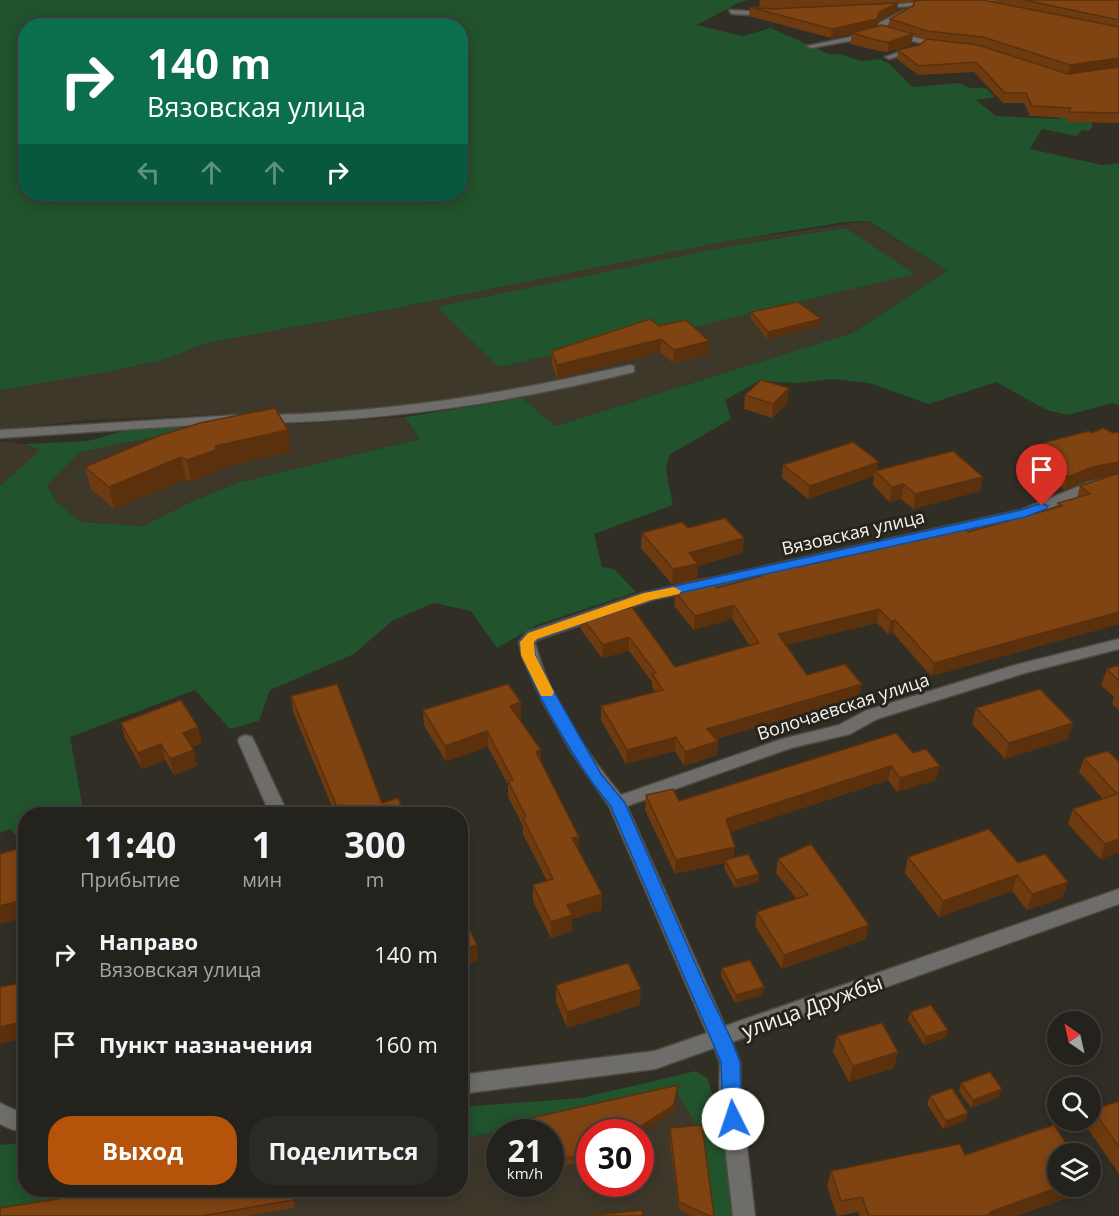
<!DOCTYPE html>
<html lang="ru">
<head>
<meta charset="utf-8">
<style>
	:root { --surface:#24221c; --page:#2c2a25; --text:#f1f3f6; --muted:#a3a4a3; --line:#413f3b; --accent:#b45309 }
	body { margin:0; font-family:"Open Sans",sans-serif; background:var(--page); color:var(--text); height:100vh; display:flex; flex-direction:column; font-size:22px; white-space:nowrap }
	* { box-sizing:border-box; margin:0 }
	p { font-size:20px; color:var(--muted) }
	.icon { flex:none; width:33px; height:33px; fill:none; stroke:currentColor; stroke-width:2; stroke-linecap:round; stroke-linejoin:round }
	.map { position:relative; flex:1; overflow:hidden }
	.side { position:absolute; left:18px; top:807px; width:450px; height:390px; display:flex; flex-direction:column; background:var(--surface); border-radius:24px; box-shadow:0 3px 15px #0003,0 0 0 2px var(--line) }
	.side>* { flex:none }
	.hud { position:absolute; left:18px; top:18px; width:450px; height:183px; border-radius:24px; box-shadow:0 3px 15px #0003,0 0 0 2px var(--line); background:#0b6e4f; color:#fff; overflow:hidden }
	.needle { width:39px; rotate:326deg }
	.fabs { position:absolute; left:1047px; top:1011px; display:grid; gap:12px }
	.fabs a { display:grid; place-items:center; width:54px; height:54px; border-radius:50%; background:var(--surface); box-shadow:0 3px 15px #0003,0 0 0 2px var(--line); font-size:30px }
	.speed { position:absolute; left:486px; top:1119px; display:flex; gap:12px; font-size:30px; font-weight:700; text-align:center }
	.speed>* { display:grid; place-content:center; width:78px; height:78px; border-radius:50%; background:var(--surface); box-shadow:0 3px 15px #0003,0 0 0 2px var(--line); line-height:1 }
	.speed small { font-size:15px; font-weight:400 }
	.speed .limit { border:9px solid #d22; background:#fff; color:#111 }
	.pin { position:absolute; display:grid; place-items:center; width:51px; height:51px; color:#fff; margin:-62px -26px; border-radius:50% 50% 50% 0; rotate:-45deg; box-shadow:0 0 6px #0007 }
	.pin .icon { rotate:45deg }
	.me { position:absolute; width:66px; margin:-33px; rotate:356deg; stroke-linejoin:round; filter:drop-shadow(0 0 4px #0008) }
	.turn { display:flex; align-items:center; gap:21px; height:126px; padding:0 30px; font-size:27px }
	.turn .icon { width:78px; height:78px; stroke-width:2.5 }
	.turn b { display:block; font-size:42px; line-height:51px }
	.lanes { display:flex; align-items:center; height:57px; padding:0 30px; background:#0003; justify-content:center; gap:30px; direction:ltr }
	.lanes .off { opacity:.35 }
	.eta { display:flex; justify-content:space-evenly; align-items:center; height:102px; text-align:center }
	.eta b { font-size:36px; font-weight:700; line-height:42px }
	.action { display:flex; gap:12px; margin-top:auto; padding:12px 30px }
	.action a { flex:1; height:69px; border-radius:24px; background:var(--accent); color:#fff; font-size:24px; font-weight:700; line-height:69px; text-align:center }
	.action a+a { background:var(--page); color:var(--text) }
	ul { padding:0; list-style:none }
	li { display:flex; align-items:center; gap:18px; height:90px; padding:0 30px }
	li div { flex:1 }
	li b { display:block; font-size:22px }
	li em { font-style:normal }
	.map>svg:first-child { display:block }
	.built { fill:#3d382a; fill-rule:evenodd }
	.green { fill:#21532c; fill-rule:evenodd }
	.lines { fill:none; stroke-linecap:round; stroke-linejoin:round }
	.minor-casing { stroke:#4c4a41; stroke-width:3 }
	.minor { fill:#6f6d69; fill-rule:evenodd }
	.wall { fill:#6e3a10; fill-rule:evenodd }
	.shaded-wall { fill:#5a300d }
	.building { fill:#804413; stroke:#5a300d; stroke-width:1.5 }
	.route { fill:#1a73e8; stroke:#114b97; stroke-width:1.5 }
	.slow { fill:#f59e0b }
	.labels { text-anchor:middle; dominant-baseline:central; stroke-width:6; stroke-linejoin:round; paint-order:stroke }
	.street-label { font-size:18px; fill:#f6f4ef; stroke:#27241c }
	.near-street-label { font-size:21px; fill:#f6f4ef; stroke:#27241c }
</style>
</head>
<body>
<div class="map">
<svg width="1119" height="1216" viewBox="0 0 1119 1216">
	<rect width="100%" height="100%" fill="#302e25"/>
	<path class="built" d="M868,221L947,271L852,333L555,426L512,390L406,409L299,416L227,414L89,420L0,430V390L113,371L166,359L207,343L387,310L728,241Z
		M405,417L420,439L240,482L195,500L143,526L80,522L56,501L47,485L80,452L91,448L222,423L297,424Z
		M0,441L25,444L41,450L0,486Z
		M677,1093L701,1133L712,1216H1L167,1190H460L461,1139ZM500,1132H550V1184H500ZM590,1132H640V1184H590Z"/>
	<path class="green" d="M0,0H750L740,2L697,25L743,36L771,28L831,55L839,54L861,61L880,59L891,65L912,87L960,83L970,88H986L995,97L976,100L996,116L1059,119L1057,112L1084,111L1093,126L1089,131L1082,130L1076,136L1042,129L1030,149L1102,165L1119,163V405L1113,403L1068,415L1047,410L996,382L929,404L869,383L832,379L799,383L759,381L725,400L731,419L669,455L666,470L673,505L594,534L602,567L614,569L636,592L537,625L497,648L471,611L434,603L392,621L354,654L270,690L259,721L230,729L195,690L70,737L84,814H26L25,846L10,829L0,833V486L40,450L25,444L88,441L141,426L222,423L80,452L47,485L56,501L80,522L143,526L195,500L240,482L420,439L405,417L522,398L555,426L852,333L947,271L869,221L845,222L728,241L387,310L207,343L166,359L113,371L0,390ZM26,26H460V194H26Z
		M846,228L915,274L660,335L597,344L499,367L437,307L725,247Z
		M696,1071L708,1079L729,1158L737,1216H712L701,1133L677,1093L461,1139V1107L581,1098Z
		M25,1143L26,1190H167L0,1216V1145Z"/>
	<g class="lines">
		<defs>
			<path id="minor" d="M963,0H997L966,3Z
				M933,1L936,5L879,8L875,6Z
				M729,10L769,12L773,14L769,16L732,14Z
				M904,10L911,12L886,26L885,33H879V23Z
				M893,32L945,44L946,46L942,48L890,36Z
				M869,33L872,37L811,48L807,46Z
				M916,46L919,50L889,59L885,57Z
				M630,365L634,366V372C512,402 389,421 263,423L257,419L263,415C388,413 508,393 630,365Z
				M236,415L240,416V422L0,438V430Z
				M1119,475V483L1099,488L1030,516L652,600L537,640L535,643C549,698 585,751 621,795L782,739L839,725L865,711L1015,665L1119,639V649L1025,673L877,719L850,734L791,748L627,806L725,1026L1119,889V904L732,1042L740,1062L741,1095L755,1216H733L719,1095L720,1062L714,1048L655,1069L460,1094V1075L655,1051L707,1033L609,806L572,753L542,701L523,659L519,642L527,632L643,593L1021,510L1089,482Z
				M246,735L252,737L254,741L288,814H270L238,741L240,737Z
				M0,1103L15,1110L26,1109V1129L13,1130L0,1124Z"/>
		</defs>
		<use href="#minor" class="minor-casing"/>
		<use href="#minor" class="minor"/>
	</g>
	<path class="wall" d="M760,0H983L994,2L995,0H1119V123L1067,122L1068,118L1030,116L1024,103H1003L974,72L918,75L897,59L898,50L919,45L926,40L913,36L911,45L888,52L879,51L850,44L852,34L831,38L749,16L750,7L759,8ZM914,2L913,6L890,19L888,27H876L878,21L897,12L768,9Z
		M751,312L821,319L820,326L767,339L751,319Z
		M659,326L709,354L673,363L660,352L557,379L552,364V351Z
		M745,395L788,402L772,418L744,409Z
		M288,430L291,452L219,468L220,471L191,482L186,479L114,509L91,489L85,467Z
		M1119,432V624L931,676L893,633L888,634L877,623L786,645L807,675L859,698L716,739L718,741L717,755L684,766L675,751L626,764L601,720V706L655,692L652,687V682L629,651L602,658L581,630V616L621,610L675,667L750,646L732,619L694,630L674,606L675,592L681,590L682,582L717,588L758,577V572L799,567L968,532L1057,508L1058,503L1077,498L1080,486L1118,474L1088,480L1065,490L1026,459L1030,446L1092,433H1113Z
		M783,465L878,470L983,477L980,491L913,509L901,499L889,502L873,485L874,476L808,499L782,478Z
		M688,528L744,538L742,553L698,566L697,579L672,584L641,548L642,533Z
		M1119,665V710L1112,704L1114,697L1101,685L1107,669Z
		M291,696L382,803L405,814H335L293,712Z
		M521,702V718H519L541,750V762L579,851L602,894V910L572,919V931L551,938L533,901V885L547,881L523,834V826L508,797V785L488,747L446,761L424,726L423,710Z
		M976,708L1068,739L1005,759L972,724Z
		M121,723L202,743L192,747L194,750L197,766L174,775L165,760L142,769L125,738Z
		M896,733L936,780L897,792L888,780L730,832L733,858L759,874L758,882L735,888L724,868L725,863L675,874L645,810L646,795L679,801Z
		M1084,758L1119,762V852L1100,859L1068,824L1073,809L1103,799L1079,772Z
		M908,857L1018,863L1068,882L1062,898L1027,910L1012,891L939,917L905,873Z
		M778,859L866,939L782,969L755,926L757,912L796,898L776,873Z
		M722,968L764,987L763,995L735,1003L721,976Z
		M556,985L640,1005L567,1028L556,1001Z
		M910,1012L948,1030L945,1038L924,1045L908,1020Z
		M837,1036L894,1068L849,1082L833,1052Z
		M961,1083L1002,1089L999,1097L971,1108L959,1091Z
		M678,1085L673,1113L590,1132L581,1163L550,1168V1132H523L522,1120Z
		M930,1096L968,1113L965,1121L943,1129L927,1104Z
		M1119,1101V1174L1086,1126L1088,1120H1090V1116L1093,1110Z
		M670,1128L714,1216H692L679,1210L669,1136Z
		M965,1155L1081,1193L1016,1216H860L858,1212L837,1216L827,1186L831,1171Z
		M296,1190L295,1208L247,1216H0Z"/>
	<path class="shaded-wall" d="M898,3L897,12L878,21L876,28L831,38L832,29L879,12Z
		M913,34L911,45L888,52L889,42Z
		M1119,58V68L1068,75L1070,65Z
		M821,319L820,326L767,339L768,332Z
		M661,339L660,352L557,379V365Z
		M709,341V354L673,363L674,350Z
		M789,388L788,402L772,418L773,404Z
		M288,430L291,452L219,468L220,471L191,482L187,460L215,446Z
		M181,457L186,479L114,509L109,487Z
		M879,462L877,473L875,471L874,476L808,499L810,486Z
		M1119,462V474L1088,480L1065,490L1068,477L1092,467Z
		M983,477L980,491L913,509L915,494Z
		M904,484L901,499L889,502L892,487Z
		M744,538L742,553L698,566L697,579L672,584L673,569L689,553Z
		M734,605L732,619L694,630L695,616Z
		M879,609L877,623L776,648L778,634Z
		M1119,612V624L931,676L934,663Z
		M895,620L893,633L888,634L891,621Z
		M629,637V651L602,658L603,645Z
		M862,684L859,698L706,742L707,729Z
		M521,702V718L510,721V706Z
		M1073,723L1068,739L1005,759L1009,743Z
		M198,727L202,743L187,749L183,733Z
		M487,731L488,747L446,761L445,746Z
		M676,737L675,751L626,764L627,750Z
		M718,741L717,755L684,766L685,752Z
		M161,744L165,760L142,769L138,753Z
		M194,750L197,766L174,775L170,759Z
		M541,750V766L536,752Z
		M891,766L888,780L724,834L726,819Z
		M940,766L936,780L897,792L900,778Z
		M579,837V853L572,838Z
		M1119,839V852L1100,859L1105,844Z
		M735,847L733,862L725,860V863L675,874L676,860Z
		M759,874L758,882L735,888L736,880Z
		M1017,875L1012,891L939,917L943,901Z
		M1068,882L1062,898L1027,910L1032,894Z
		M602,894V910L572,919V931L551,938V922L567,905Z
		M26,899V917L0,924V906Z
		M869,925L866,939L782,969L784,955Z
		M477,945L478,961L460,967V950Z
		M764,987L763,995L735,1003L736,995Z
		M641,989L640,1005L567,1028V1012Z
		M26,1021V1038L0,1044V1027Z
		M948,1030L945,1038L924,1045L926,1037Z
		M898,1052L894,1068L849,1082L853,1066Z
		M678,1085L673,1113L640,1134V1132H631Z
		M1002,1089L999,1097L971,1108L973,1100Z
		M968,1113L965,1121L943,1129L946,1121Z
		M590,1151V1158L581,1163V1156Z
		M1062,1186H1084L1081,1193L1016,1216H991V1214L990,1212Z
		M294,1190H296L295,1208L293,1200Z"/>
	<path class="building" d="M925,0H983L1119,27V58L1070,65L983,37L927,31L890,19L914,5V1Z
		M1024,0H1119V20Z
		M898,3L879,12L877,19L832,29L750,7L771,9Z
		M882,25L913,34L889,42L880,41L852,33Z
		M927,39L978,45L1068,74L1119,67V113L1069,112L1071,108L1032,106L1026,93H1005L976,62L919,66L898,50L919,45Z
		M798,302L821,319L768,332L751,312Z
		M650,319L659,326L686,320L709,341L674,350L661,339L557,365L552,351Z
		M761,380L789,388L773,404L745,395Z
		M275,408L288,430L215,446L216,450L187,460L181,457L109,487L85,467L156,437L200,423Z
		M1103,428L1113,433L1119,432V462L1092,467L1068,477L1030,446L1089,431L1092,433Z
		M853,442L879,462L810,486L783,465Z
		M953,451L983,477L915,494L904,484L892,487L875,471Z
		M1119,473V612L934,663L895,620L891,621L879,609L778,634L807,675L845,664L862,684L707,729L718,741L685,752L676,737L627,750L601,706L663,690L652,674L656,673L629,637L603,645L581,616L617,606L621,610L632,607L675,667L759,643L734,605L695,616L675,592L687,589L682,582L707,577L717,588L761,576L758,572L796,563L799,567L965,529L968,532L1062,506L1058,503L1090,494L1080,486Z
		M725,518L744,538L689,553L698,564L673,569L642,533L682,522L688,528Z
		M1119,665V681L1107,669Z
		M337,684L382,803L398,798L405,814H339L337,807L291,696Z
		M508,684L521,702L510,706L541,750L536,752L579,837L572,838L602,894L567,905L572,915L551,922L533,885L553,879L523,818L526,817L508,781L513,780L487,731L445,746L423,710Z
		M1040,689L1073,723L1009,743L976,708Z
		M181,700L198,727L183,733L194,750L170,759L161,744L138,753L121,723Z
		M896,733L913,753L926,749L940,766L900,778L891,766L726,819L735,847L676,860L646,795L673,789L679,801Z
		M1108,751L1119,762V839L1105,844L1073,809L1117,794L1084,758Z
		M989,829L1018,863L1045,854L1068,882L1032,894L1017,875L943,901L908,857Z
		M811,844L869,925L784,955L757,912L808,895L778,859Z
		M24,847L26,858V899L0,906V854Z
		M748,854L759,874L736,880L725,860Z
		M464,917L477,945L460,950V918Z
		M750,960L764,987L736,995L722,968Z
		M628,963L641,989L567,1012L556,985Z
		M26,982V1021L0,1027V987Z
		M931,1005L948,1030L926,1037L910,1012Z
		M882,1023L898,1052L853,1066L837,1036Z
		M990,1072L1002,1089L973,1100L961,1083Z
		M678,1085L674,1105L632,1132H590V1151L581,1156L550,1160V1132H524L522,1120Z
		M952,1088L968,1113L946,1121L930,1096Z
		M1119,1101V1147L1093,1110Z
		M702,1125L714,1216H710L679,1202L670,1128Z
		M1054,1125L1073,1154H1058V1186H1062L990,1212L991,1214L982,1216H869L862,1197L841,1201L831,1171L960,1144L965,1155Z
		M115,1190H294L293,1200L201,1216H0V1208Z
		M642,1210L643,1216H586Z"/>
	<path class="route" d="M1042,503L1048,506L1046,509L1025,517L652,599L537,639L534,642L535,655L548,681L601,774L625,803L703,981L731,1039L740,1062L742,1119L740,1125L733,1128L726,1125L723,1119L721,1062L610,805C584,775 524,680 520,642L528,633L648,592L1021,510Z"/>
	<path class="slow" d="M674,587L681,591L679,594L651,600L537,639L534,642L535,655L554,692L552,696H541L521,655L520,642L528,633L644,593Z"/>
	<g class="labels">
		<g class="street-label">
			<text transform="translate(853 532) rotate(-13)">Вязовская улица</text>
			<text transform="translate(843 706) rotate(-18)">Волочаевская улица</text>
		</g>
		<g class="near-street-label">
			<text transform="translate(812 1006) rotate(-20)">улица Дружбы</text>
		</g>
	</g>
</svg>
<div class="fabs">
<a><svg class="needle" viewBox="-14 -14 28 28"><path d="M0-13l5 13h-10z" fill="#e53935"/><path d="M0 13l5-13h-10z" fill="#a3a4a3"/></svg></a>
<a><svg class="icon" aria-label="search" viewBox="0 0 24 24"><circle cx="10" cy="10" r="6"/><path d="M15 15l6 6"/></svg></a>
<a><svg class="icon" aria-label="layers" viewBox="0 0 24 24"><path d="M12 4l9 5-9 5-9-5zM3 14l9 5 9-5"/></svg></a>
</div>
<div class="speed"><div>21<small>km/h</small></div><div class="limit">30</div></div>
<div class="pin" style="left:1042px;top:506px;background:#d93025"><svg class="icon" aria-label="arrive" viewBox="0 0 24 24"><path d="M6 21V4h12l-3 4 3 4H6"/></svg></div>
<svg class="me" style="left:733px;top:1119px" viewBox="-20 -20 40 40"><circle r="19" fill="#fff"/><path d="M0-13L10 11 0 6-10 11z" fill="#1a73e8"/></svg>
<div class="hud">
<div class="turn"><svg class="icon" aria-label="right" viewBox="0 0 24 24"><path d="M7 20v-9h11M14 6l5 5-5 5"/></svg><div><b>140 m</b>Вязовская улица</div></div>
<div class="lanes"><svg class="icon off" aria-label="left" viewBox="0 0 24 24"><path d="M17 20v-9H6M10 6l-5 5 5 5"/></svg><svg class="icon off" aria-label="ahead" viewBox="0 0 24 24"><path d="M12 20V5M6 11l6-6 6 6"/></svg><svg class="icon off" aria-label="ahead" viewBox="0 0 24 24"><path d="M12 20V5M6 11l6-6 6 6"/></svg><svg class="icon" aria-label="right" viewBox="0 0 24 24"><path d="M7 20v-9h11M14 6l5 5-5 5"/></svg></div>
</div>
<section class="side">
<div class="eta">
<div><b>11:40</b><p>Прибытие</p></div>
<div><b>1</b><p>мин</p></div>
<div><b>300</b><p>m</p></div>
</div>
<ul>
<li><svg class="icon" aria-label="right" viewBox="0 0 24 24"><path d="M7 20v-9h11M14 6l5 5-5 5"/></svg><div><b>Направо</b><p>Вязовская улица</p></div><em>140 m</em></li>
<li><svg class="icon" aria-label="arrive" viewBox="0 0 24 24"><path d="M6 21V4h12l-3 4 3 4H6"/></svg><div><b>Пункт назначения</b></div><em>160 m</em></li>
</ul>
<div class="action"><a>Выход</a><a>Поделиться</a></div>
</section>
</div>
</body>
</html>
